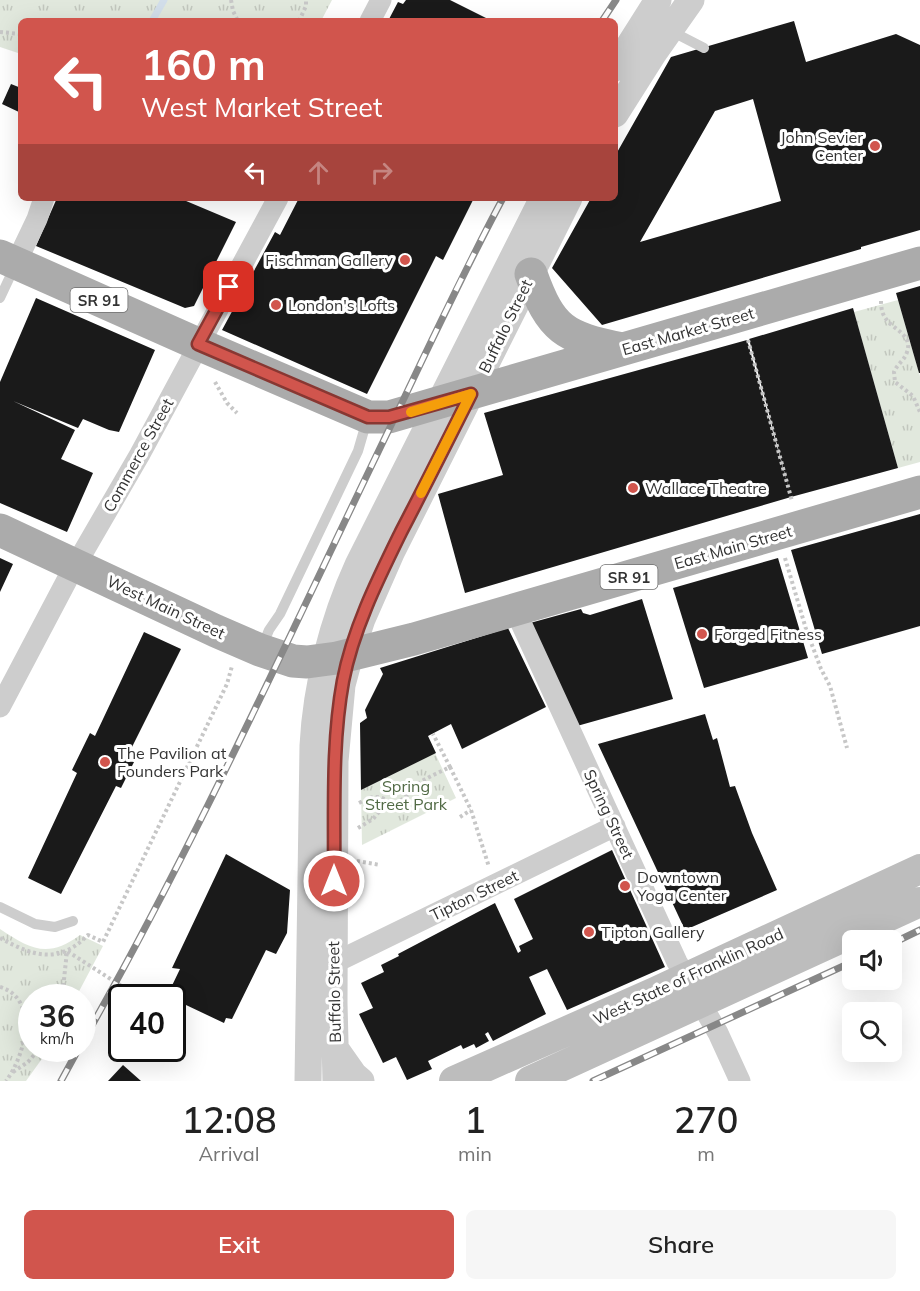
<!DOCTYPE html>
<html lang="en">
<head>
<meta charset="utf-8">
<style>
	:root { --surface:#fff; --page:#f6f6f6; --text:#222; --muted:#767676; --accent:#d1554d }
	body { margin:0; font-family:Mulish,sans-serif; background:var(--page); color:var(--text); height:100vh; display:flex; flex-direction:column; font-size:22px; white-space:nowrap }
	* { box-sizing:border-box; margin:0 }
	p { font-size:20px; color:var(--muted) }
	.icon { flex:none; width:33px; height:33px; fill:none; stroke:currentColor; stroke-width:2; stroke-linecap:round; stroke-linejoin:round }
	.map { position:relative; height:1081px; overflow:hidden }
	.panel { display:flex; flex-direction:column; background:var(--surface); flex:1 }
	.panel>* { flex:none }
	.banner { position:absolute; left:18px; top:18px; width:600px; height:183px; border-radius:9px; box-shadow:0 6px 24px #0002; background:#d1554d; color:#fff; overflow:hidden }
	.tools { position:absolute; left:842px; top:930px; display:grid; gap:12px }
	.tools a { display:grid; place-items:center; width:60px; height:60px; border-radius:9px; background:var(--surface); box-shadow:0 6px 24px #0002; font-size:30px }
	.speed { position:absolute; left:18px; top:984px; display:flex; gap:12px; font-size:30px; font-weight:700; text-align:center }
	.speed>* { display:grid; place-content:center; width:78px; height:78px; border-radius:50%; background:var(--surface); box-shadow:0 6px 24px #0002; line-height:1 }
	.speed small { font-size:15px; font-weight:400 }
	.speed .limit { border:3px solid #111; border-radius:9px; background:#fff; color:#111 }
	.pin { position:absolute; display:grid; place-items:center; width:51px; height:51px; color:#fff; margin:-26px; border-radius:12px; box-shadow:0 3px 9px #0006 }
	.me { position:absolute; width:66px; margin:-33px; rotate:0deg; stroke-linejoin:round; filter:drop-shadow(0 0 4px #0008) }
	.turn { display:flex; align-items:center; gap:21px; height:126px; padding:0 24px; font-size:27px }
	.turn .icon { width:78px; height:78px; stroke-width:2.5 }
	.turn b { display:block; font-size:42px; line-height:51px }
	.lanes { display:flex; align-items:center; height:57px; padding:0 24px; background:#0003; justify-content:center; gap:30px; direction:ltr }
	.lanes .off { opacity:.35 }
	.eta { display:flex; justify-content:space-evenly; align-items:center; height:102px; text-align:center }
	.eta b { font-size:36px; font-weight:600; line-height:42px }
	.cta { display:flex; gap:12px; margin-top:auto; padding:12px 24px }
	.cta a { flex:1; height:69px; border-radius:9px; background:var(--accent); color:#fff; font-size:24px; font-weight:600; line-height:69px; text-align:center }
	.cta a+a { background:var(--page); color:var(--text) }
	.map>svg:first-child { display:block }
	.park { fill:url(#park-tufts) }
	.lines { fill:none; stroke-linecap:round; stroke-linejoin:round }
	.stream { stroke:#d2deea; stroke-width:7 }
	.building { fill:#1a1a1a; fill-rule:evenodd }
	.path { stroke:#c7c7c7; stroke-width:4; stroke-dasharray:3 3; stroke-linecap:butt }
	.service { stroke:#cdcdcd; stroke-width:10 }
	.minor { stroke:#cdcdcd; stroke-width:21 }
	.tertiary { stroke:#cdcdcd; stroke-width:27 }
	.secondary { stroke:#bdbdbd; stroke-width:30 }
	.primary { stroke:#ababab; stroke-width:33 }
	.rail-casing { stroke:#888; stroke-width:7 }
	.rail { stroke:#fff; stroke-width:4.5; stroke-dasharray:14; stroke-linecap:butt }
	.route-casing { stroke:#883732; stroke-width:15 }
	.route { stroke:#d1554d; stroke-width:10 }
	.slow { stroke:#f59e0b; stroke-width:10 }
	.poi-dot { fill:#d1554d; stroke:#fff; stroke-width:2 }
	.labels { text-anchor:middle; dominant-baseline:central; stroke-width:6; stroke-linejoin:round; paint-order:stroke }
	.shield { fill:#fff; stroke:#707070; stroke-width:1.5 }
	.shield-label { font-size:15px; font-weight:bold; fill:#333 }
	.poi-label { font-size:16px; fill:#333; stroke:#fff; text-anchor:start }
	.street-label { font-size:16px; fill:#333; stroke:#fff }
	.park-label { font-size:16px; fill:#516a45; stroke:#fff }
</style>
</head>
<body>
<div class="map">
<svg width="920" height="1081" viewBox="0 0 920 1081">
	<defs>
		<pattern id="park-tufts" width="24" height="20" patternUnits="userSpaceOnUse" patternTransform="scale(1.5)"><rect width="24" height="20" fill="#e1e8dd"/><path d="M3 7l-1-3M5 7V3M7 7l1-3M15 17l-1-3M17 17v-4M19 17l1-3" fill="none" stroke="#c2c7be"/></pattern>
	</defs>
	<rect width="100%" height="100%" fill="#fff"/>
	<path class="park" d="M0,0H332L321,21H21V54L0,47Z
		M898,300L920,376V462L898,468L854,312Z
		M435,753L456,798L362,845L361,790Z
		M0,929C30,949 48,959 80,935L103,946L76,997L32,998V1048L49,1049L26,1081H0Z"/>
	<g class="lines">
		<path class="stream" d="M152,21L164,0"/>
	</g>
	<path class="building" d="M406,0H450L492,21H388L398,2L403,4Z
		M794,21L806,62L896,34L920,45V230L861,247V249L602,325L552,268L591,198H615V156L671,57ZM753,99L781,201L640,242L715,111Z
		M11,84L21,88V113L2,104Z
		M57,198H179L236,222L194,306L185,308L36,246Z
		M299,198H474L443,260L436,256L367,394L222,330L275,232L280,235Z
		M920,286V373H919L896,293Z
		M36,298L155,350L119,432L109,430L83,419L78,428L13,401L75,430L61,459L93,473L67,532L0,503V382Z
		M853,308L898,468L791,497L465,593L438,494L503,475L484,413L747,340L790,493L749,339Z
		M920,514V626L822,654L791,550Z
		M0,558L13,564L0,592Z
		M778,558L808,658L704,688L673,588Z
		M642,599L673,699L577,726L530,623L581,609L583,613L590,615Z
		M508,628L546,707L462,749L451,724L428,736L436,753L361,790L360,723L367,718L365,710L383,674L380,668Z
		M144,632L181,649L130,751L138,754L121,788L116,786L61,894L28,878L77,773L72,770L90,733L95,736Z
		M705,714L713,740L717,738L730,787L735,786L752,833L777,890L685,930L598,744Z
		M612,850L665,967L567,1010L547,969L529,977L546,1014L493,1041L488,1032L485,1034L489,1041L476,1048L474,1044L463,1049L461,1045L428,1061L432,1069L407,1080L396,1057L383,1063L359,1014L373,1008L361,983L384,972L381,965L399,956L398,954L495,903L518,953L521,951L519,946L533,939L514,899Z
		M226,854L290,890L287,933L276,954L266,950L232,1019L226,1018L224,1023L167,996L180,969L172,968Z
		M123,1065L141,1081H108Z"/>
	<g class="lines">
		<path class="path" d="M231,0L233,11L238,21
			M299,21L306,6V0
			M0,32L21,34
			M881,301C881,307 882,314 886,319C894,330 913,335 907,352C905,360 897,364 894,372L895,382L913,396L920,412
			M748,340L792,501
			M215,382L227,403L237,413
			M785,558L806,629L821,669L830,686L847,748
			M450,767L471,810L489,867
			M359,803C371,797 376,794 388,801
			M460,817L471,810
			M358,828L373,819L388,801C403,807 409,790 419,783C428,777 440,772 450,767L433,734
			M357,861L380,865
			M0,938C33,956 58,965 88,935L103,942L227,684L232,666
			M0,987C40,999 25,1056 6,1081
			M62,998L67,951L134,994
			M13,1072L28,1062L40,1048"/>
		<path class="service" d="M671,31L704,48
			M0,298L15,266
			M262,647L269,630L280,614L358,451L367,420
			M0,907L35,924L55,927L73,921"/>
		<path class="minor" d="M370,21L381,0
			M16,263L37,219L44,198
			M515,610L677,962L718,1033L740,1081
			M0,707L67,580L140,454L278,198
			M334,963L615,826"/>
		<path class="tertiary" d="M615,68L658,0
			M615,114L653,54L691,0
			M335,1048L354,1075L361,1081
			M308,1081L313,746C316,685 333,620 358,565L543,198
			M336,1081L334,1003L335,761L342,685L350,655L362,619L391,553L569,198"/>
		<path class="secondary" d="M454,1081L655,992L920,869
			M530,1081L920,902"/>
		<path class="primary" d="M0,256L198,344L368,417H389L920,263
			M531,274C551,330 564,337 622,349
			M0,530L216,631L260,650L293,661L307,662L337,658L414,639L920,492"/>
		<defs>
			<path id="rail" d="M602,21L616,0
				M891,944L920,930
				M82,1043C198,839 294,625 396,415C431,342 465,269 503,198
				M61,1081L79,1048
				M593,1081L852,962"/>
		</defs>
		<use href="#rail" class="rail-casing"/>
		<use href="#rail" class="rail"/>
	</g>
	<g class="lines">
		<defs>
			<path id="route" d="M229,287L198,344L368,417H389L471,394C448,440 425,486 401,532C378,579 353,629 343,681C331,746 335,815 334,881"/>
		</defs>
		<use href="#route" class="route-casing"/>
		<use href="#route" class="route"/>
		<path class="slow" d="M411,412L471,394L421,493"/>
	</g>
	<g class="poi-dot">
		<circle cx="875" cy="146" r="6"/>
		<circle cx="405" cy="260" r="6"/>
		<circle cx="276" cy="305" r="6"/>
		<circle cx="633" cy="488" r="6"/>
		<circle cx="702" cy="634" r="6"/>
		<circle cx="105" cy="762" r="6"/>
		<circle cx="625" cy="886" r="6"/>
		<circle cx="589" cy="932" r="6"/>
	</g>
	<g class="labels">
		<g class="shield">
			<rect x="70.5" y="288" width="57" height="24" rx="4.5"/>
			<rect x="600.5" y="565" width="57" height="24" rx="4.5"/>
		</g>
		<g class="shield-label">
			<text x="99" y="300">SR 91</text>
			<text x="629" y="577">SR 91</text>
		</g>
		<g class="poi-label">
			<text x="863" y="137" text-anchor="end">John Sevier<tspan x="863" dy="18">Center</tspan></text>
			<text x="393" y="260" text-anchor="end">Fischman Gallery</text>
			<text x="288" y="305">London's Lofts</text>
			<text x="645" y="488">Wallace Theatre</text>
			<text x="714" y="634">Forged Fitness</text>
			<text x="117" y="753">The Pavilion at<tspan x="117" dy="18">Founders Park</tspan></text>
			<text x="637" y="877">Downtown<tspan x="637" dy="18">Yoga Center</tspan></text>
			<text x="601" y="932">Tipton Gallery</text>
		</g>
		<g class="street-label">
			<text transform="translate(505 326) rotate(-64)">Buffalo Street</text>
			<text transform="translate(688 331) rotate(-16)">East Market Street</text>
			<text transform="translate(138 455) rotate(-61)">Commerce Street</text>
			<text transform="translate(733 547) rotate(-16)">East Main Street</text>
			<text transform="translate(166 607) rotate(25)">West Main Street</text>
			<text transform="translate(609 814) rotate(65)">Spring Street</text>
			<text transform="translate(474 895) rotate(-26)">Tipton Street</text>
			<text transform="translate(688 976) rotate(-25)">West State of Franklin Road</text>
			<text transform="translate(334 992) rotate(-91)">Buffalo Street</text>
		</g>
		<g class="park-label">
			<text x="406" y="786">Spring<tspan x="406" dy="18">Street Park</tspan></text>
		</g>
	</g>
</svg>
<div class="tools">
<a><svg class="icon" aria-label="sound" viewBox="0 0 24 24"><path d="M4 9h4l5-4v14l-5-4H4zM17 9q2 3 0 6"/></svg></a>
<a><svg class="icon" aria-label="search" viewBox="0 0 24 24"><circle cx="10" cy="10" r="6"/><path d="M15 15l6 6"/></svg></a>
</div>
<div class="speed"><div>36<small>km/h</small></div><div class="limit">40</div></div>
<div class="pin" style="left:229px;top:287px;background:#d93025"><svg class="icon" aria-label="arrive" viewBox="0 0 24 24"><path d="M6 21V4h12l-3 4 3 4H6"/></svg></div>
<svg class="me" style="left:334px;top:881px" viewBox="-20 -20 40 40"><circle r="17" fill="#d1554d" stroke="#fff" stroke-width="3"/><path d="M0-11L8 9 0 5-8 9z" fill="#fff"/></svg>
<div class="banner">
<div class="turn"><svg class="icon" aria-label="left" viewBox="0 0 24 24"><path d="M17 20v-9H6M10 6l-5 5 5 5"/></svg><div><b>160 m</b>West Market Street</div></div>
<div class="lanes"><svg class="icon" aria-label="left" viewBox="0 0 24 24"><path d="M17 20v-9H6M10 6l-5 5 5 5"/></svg><svg class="icon off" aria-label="ahead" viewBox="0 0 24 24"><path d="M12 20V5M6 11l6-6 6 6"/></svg><svg class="icon off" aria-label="right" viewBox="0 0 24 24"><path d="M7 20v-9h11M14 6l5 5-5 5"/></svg></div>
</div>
</div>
<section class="panel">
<div class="eta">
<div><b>12:08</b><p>Arrival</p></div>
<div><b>1</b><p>min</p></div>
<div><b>270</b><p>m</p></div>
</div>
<div class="cta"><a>Exit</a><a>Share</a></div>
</section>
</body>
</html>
